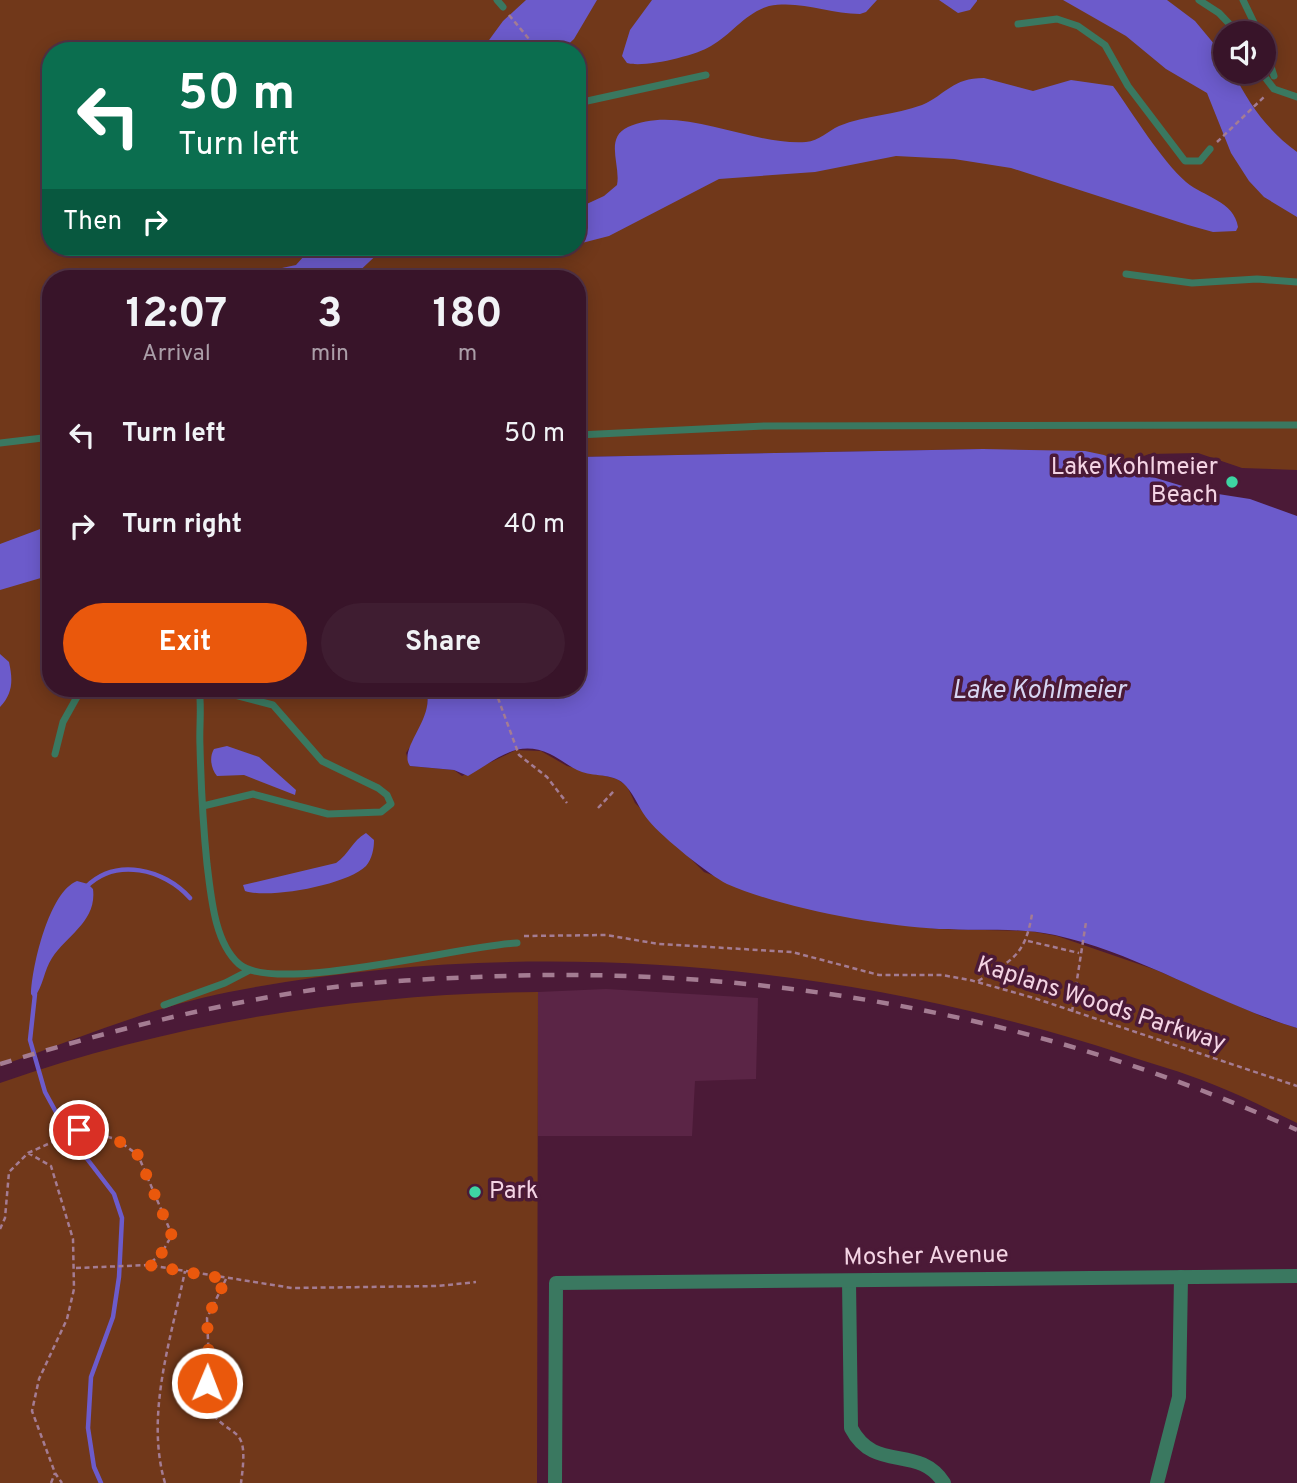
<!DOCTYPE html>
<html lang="en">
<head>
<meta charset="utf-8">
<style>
	:root { --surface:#381429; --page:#3f1d31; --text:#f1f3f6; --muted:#ab9ea8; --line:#523346; --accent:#ea580c }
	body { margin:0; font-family:Overpass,sans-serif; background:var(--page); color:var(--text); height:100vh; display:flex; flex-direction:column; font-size:26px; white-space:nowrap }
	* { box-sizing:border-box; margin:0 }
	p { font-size:23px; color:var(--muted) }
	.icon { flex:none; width:38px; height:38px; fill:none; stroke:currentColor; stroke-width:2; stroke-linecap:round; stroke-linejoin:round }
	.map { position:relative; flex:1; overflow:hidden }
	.side { position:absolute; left:42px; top:270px; width:544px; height:427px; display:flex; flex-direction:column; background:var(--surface); border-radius:28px; box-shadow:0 4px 18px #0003,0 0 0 2px var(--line) }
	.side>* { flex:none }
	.hud { position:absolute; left:42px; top:42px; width:544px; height:214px; border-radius:28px; box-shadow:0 4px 18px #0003,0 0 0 2px var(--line); background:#0b6e4f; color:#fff; overflow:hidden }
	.buttons { position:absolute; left:1213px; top:21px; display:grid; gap:14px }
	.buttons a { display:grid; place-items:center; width:63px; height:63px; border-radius:50%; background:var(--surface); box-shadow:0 4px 18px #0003,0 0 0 2px var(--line); font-size:35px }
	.pin { position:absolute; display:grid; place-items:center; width:60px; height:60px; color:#fff; margin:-30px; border:4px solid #fff; border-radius:50%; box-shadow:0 2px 7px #0007 }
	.me { position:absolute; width:77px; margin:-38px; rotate:1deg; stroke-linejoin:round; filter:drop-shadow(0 0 5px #0008) }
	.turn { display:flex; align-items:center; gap:24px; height:147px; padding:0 21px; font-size:32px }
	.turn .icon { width:91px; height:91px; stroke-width:2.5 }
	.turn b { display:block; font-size:49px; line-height:60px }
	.then { display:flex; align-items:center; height:66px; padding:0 21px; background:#0003; gap:14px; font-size:26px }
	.eta { display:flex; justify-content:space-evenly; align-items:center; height:119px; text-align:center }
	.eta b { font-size:42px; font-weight:700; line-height:49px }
	.cta { display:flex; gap:14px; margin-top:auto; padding:14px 21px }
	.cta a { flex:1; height:80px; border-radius:42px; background:var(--accent); color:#fff; font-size:28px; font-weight:700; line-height:80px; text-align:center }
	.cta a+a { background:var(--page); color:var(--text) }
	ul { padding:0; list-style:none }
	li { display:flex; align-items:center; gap:21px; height:91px; padding:0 21px }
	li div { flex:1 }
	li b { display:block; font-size:26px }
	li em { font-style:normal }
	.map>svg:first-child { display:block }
	.built { fill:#5b2546 }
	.green { fill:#71381a; fill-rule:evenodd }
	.water { fill:#6c5bcb }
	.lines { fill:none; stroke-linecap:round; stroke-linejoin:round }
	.stream { stroke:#6c5bcb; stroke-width:4.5 }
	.path { stroke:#a47c93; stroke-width:2.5; stroke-dasharray:5 3.5; stroke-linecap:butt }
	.service { stroke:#3a7860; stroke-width:7 }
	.minor { stroke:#3a7860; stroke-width:14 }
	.tertiary { stroke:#3a7860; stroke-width:14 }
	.rail { stroke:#a47c92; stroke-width:4.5; stroke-dasharray:12 12; stroke-linecap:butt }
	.route { stroke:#ea580c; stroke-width:12; stroke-dasharray:0 21.6 }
	.poi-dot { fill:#3ed4a3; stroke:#4b1a37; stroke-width:2.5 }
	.labels { text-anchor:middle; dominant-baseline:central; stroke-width:7; stroke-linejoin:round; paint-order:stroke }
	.poi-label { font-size:24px; fill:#f4d4e4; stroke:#4b1a37; text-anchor:end }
	.street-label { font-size:24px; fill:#f4d4e4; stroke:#4b1a37 }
	.water-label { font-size:26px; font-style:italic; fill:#d6d5f2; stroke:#4b1a37 }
</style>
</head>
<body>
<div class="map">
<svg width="1297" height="1483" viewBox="0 0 1297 1483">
	<rect width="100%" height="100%" fill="#4b1a37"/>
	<path class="built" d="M606,989L758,998L756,1079L695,1081L692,1136H538V992Z"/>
	<path class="green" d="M0,0H1297V470L1242,468L1198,453L1149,454L1123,464L1116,460L983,449L578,457V278H51V688H425C434,708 418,735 406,753L410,766L454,770L462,776L516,750L541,751L567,766L617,779L627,786L635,803L704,872L776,899L875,922L939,929L1030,931L1057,936L1156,970L1268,1019L1297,1028V1123C1269,1110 1241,1095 1212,1084C1183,1072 1152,1064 1123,1054C840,961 522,934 229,992C151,1007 75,1040 0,1066ZM1225,33H1264V72H1225ZM51,51H578V247H51Z
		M538,992L537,1483H0V1083C171,1023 358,993 538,992Z"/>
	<path class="water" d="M526,0H597L574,39L561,51H481L503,21Z
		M652,0H877L866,12L860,14C829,14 801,0 769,6C745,13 732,34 711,46C695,56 644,68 627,63L622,56L630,30Z
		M939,0H977V1L970,10L958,13Z
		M1063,0H1167L1195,21L1225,57V72H1233C1249,104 1267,130 1297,152V217L1264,197L1249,181L1231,153L1207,93L1166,69L1126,36Z
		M984,78L1033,91L1071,80L1113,86C1134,115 1161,160 1186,182C1204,197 1234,201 1238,227L1236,231L1213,232L1188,225L1011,168L954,159L896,156L815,172L719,179L609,236L578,244V208L604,196L617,185C621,165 604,138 628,127C680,103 750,146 806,142C819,141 828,131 839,126C866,115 895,115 922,105C947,94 952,78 984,78Z
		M312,247H385L352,278H269L282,268L296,265Z
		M460,247H565C532,254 493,254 460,247Z
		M983,449L1085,451L1104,455L1146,475L1199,491L1250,499L1297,516V1028C1215,1003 1140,954 1055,935C1016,927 978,931 939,929C879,926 782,908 727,884C709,875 662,837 649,821C640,811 635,796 626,786C615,773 596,777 582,772C570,768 561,759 550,754C516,738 495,761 468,776L454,770L410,766C397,748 438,716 425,688H578V457Z
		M51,525V575L0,590V544Z
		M0,654L9,662C13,680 13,693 0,707Z
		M227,746L259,757L296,790L295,795L244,775L217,776C211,769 209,757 214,749Z
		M366,833L374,840C374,849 372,859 366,866C347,885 270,899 245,891L243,885L336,863C349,854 352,841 366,833Z
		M77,881L88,884L93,889C97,921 67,935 52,958C44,970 43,987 34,998L31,994C32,966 49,892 77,881Z"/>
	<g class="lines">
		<path class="stream" d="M86,887C116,857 164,869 190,898
			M35,994L30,1040L45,1092L68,1134L114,1194L122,1218L119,1277L113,1317L91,1377L88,1428L94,1467L101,1483"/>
		<path class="path" d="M509,15L539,51
			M1217,142L1265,96
			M495,690L519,755L547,777L567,803
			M598,808L614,791
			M524,936L606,935L659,944L792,952L879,975H942L970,980L1034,998L1297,1086
			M1028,941L1079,953
			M978,981C1012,960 1025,956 1032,914
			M1072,1012L1086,922
			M28,1153L51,1166L73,1239L74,1289L67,1319L39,1379L32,1411L55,1473L62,1483
			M0,1229L5,1218L9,1172L28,1153L79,1130L116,1139L138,1155L172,1235L161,1254L149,1264
			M76,1268L148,1265L292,1288L438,1286L476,1282
			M226,1279L207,1318L209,1362L204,1403C232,1445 250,1418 241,1483
			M51,1483L55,1473
			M165,1483C145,1415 171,1339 185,1271"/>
		<path class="service" d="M497,0L503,7
			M1199,0L1219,13L1238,33
			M1243,0L1259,33
			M1018,24L1057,19L1078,26L1105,45L1128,86L1185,161H1200L1210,149
			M1264,44L1274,76
			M1261,72L1274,89L1297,97
			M578,103L706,75
			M1126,274L1192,283L1257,279L1297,282
			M578,435L764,426L1297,425
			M0,443L51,437
			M199,688C202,707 199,727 200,746C201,786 203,825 207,864C211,895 214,942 239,964C275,995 464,945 517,943
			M55,754L63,722L82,688
			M203,806L253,794L328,814L381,812L391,804L387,795L378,788L322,761L273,705L208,688
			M164,1005L225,983L250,970"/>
		<path class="minor" d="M849,1281L851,1428C875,1474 918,1443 944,1483
			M1157,1483L1179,1397L1181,1277"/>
		<path class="tertiary" d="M555,1483L556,1283L1297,1276"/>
		<path class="rail" d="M0,1064C102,1033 206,1006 312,990C366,982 423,979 478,977C759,964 1040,1014 1297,1130"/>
	</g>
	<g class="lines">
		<path class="route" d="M79,1130L116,1139L138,1155L172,1236L161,1254L148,1265L226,1279L207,1318L209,1362L207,1383"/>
	</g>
	<g class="poi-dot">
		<circle cx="1232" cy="482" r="7"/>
		<circle cx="475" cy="1192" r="7"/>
	</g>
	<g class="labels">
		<g class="poi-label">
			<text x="1218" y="468">Lake Kohlmeier<tspan x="1218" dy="28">Beach</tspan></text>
			<text x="489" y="1192" text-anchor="start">Park</text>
		</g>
		<g class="street-label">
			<text transform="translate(1101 1005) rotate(18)">Kaplans Woods Parkway</text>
			<text transform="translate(926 1257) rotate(-1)">Mosher Avenue</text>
		</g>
		<g class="water-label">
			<text x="1039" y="691">Lake Kohlmeier</text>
		</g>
	</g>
</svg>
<div class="buttons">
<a><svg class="icon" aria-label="sound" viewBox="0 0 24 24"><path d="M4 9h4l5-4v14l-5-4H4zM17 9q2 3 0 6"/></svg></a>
</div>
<div class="pin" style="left:79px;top:1130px;background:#d93025"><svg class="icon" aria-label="arrive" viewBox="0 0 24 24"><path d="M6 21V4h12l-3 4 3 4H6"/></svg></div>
<svg class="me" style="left:207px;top:1383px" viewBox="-20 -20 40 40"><circle r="17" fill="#ea580c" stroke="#fff" stroke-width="3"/><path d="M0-11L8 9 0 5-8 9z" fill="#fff"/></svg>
<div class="hud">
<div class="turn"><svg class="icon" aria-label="left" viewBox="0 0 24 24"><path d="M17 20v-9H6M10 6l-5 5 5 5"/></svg><div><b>50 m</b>Turn left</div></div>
<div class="then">Then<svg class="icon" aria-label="right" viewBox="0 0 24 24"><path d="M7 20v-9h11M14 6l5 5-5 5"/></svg></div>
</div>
<section class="side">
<div class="eta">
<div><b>12:07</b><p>Arrival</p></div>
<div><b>3</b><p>min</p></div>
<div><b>180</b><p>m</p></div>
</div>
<ul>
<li><svg class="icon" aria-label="left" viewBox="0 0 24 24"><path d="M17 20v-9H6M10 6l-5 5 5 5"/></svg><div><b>Turn left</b></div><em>50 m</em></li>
<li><svg class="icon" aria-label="right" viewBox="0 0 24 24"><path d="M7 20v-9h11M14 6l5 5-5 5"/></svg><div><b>Turn right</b></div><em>40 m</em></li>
</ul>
<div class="cta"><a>Exit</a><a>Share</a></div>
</section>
</div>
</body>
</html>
